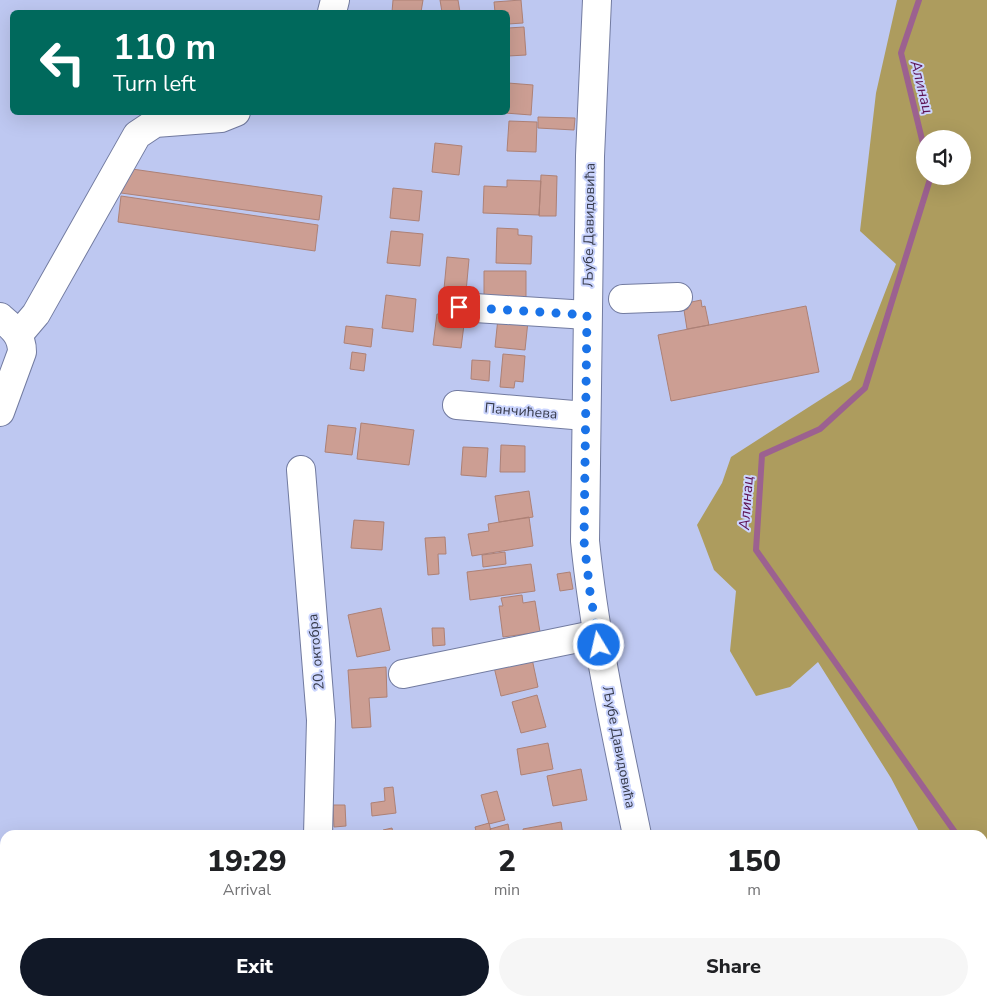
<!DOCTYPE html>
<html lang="en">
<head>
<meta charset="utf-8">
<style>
	:root { --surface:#fff; --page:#f6f6f6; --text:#202124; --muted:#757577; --accent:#111827 }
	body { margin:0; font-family:"Nunito Sans",sans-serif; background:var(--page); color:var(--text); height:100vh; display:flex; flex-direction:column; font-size:19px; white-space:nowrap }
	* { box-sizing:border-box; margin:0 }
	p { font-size:16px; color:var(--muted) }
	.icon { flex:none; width:28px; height:28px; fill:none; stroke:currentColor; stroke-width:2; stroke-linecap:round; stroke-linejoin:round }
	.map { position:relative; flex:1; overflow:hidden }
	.panel { position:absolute; left:0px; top:830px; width:988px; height:176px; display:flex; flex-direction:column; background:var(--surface); border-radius:15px 15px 0 0; box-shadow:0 5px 20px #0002 }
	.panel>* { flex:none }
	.hud { position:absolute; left:10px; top:10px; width:500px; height:105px; border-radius:8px; box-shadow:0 5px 20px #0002; background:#00695c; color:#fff; overflow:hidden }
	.tools { position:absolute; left:916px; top:130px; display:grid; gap:10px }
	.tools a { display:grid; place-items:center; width:55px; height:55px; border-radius:50%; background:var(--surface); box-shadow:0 5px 20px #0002; font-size:25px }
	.pin { position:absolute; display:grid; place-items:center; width:42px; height:42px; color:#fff; margin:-21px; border-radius:10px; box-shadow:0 2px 8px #0006 }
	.me { position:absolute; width:55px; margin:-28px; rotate:351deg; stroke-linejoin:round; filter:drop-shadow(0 0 4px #0008) }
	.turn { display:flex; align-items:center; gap:18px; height:105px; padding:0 20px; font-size:22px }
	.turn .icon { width:65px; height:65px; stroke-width:2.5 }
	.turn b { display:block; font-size:35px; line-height:42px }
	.eta { display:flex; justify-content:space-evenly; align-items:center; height:85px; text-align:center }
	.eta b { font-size:30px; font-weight:800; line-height:35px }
	.primary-button { display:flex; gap:10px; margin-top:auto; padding:10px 20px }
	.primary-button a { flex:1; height:58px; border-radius:30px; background:var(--accent); color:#fff; font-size:20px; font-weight:800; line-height:58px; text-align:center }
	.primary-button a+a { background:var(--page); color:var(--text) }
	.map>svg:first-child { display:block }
	.built { fill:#aeb9e6 }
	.green { fill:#ad9c5e; fill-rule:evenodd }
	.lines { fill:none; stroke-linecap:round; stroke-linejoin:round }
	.stream { stroke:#9c6190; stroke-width:6 }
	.building { fill:#cc9e93; stroke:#ad8176 }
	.minor-casing { stroke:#727ba0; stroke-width:30 }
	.major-casing { stroke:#727ba0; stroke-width:30 }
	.minor { stroke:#fff; stroke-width:28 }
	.major { stroke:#fff; stroke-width:28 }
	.route { stroke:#1a73e8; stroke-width:9; stroke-dasharray:0 16.2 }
	.labels { text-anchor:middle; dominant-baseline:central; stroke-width:4; stroke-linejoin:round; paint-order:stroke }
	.street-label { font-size:14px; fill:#353949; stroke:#cbd5fe }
	.water-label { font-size:15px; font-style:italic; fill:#5d1253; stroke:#cbd5fe }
</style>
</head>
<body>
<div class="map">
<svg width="987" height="1006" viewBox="0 0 987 1006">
	<rect width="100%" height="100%" fill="#bec8f1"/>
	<path class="built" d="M685,1001H776L777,1006H686Z"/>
	<path class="green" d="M897,0H987V958L982,950V835H921L891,778L818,662L790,687L756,696L730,651L736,591L714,570L697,525L722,483L731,457L851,380L896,264L860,231L876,93ZM925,139H962V176H925Z"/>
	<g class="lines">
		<path class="stream" d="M919,0L901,53L925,152
			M931,176L865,388L820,429L762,455L756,550L957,835
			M982,871L987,877"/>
	</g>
	<path class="building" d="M393,0H423L421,12H392Z
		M440,0H458L460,12H442Z
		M521,0L523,23L508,24V12H495L494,2Z
		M524,27L526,55L508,56V28Z
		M508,83L533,85L531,115L505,113L508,112Z
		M538,117L575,118L574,130L538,128Z
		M509,121L537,122L536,152L507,151Z
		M435,143L462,146L459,175L432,172Z
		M125,168L322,196L319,220L121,193Z
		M541,175L557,176L556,216H539Z
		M507,180L541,181L539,215L483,213L484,186L507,187Z
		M393,188L422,191L419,221L390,218Z
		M121,196L318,225L315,251L118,222Z
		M497,228L518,229V235L532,236L531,264L496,263Z
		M391,231L423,234L420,266L387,263Z
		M447,257L469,259L466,292L444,289Z
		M484,271H526V299H484Z
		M386,295L416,299L413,332L382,328Z
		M701,300L702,307L705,306L709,325L687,329L684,310L688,309L687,303Z
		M806,306L819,372L671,401L658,335Z
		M437,314L465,317L461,348L433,345Z
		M498,318L528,321L525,350L495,347Z
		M346,326L373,329L371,347L344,343Z
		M352,352L366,354L364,371L350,369Z
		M503,354L525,356L523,382L515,381L514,388L500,387Z
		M472,360L490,361L489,381L471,379Z
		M361,423L414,430L409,465L357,459Z
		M328,425L356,428L352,455L325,452Z
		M501,445L525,446V472H500Z
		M463,447L488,448L486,477L461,475Z
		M529,491L533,517L499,522L495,496Z
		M529,517L533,546L472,556L468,534L489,531L488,524Z
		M354,520L384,522L382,550L351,548Z
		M445,537L446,554H438L439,574L428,575L425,538Z
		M505,552L506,564L483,567L482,555Z
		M531,564L535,591L470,600L467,572Z
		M570,572L573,589L560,591L557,574Z
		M522,595L523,603L535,601L540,632L503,637L499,606H503L501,598Z
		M381,608L390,650L357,657L348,615Z
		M432,628H444L445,645L433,646Z
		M531,654L538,687L501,696L493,663Z
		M386,667L387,697L369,698L371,727L352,728L348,670Z
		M537,695L546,727L521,733L512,702Z
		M548,743L553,769L521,775L517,749Z
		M581,769L587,800L553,806L547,776Z
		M393,787L396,813L372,816L371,803L385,801L384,788Z
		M497,791L505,820L489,824L481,795Z
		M333,805H345L346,826L334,827Z
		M561,822L563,835H524L523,829Z
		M489,823L492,835H477L475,827Z
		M508,824L510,835H492L490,829Z
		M392,828L393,833L402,832L403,835H379L384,834L383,830Z
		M574,1001H607L608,1006H572L571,1004L575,1002Z
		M698,1001H735L737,1006H700Z"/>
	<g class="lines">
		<defs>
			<path id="minor" d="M332,12L335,0
				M623,299L678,297
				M459,307L587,315
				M0,317C13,328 22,335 22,352L0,412
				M19,334L36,314L137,135L155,123L221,118L236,112
				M457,405L585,416
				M301,470L321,720L318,835
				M403,674L598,634
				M523,1001L525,1006
				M288,1006L289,1001
				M654,1006L667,1001"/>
			<path id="major" d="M597,0L590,156L585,541C595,640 617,738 637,835
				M672,1001L673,1006"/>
		</defs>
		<use href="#minor" class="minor-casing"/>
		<use href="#major" class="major-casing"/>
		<use href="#minor" class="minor"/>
		<use href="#major" class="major"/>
	</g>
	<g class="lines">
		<path class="route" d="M459,307L587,315L584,541L590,592L599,645"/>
	</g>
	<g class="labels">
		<g class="street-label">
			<text transform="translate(589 225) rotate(-89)">Љубе Давидовића</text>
			<text transform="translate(521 411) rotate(5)">Панчићева</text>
			<text transform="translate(316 652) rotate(-95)">20. октобра</text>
			<text transform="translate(619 747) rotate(79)">Љубе Давидовића</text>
		</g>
		<g class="water-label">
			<text transform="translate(922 87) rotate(76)">Алинац</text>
			<text transform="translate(746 503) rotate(-86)">Алинац</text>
		</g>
	</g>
</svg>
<div class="tools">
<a><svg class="icon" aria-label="sound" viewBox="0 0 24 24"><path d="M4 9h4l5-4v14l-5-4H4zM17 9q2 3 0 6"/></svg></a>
</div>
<div class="pin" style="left:459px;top:307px;background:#d93025"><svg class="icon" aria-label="arrive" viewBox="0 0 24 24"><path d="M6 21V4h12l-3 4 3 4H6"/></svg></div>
<svg class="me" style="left:599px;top:645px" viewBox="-20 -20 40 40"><circle r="17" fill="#1a73e8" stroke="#fff" stroke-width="3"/><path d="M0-11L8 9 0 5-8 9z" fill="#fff"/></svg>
<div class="hud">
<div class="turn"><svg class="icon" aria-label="left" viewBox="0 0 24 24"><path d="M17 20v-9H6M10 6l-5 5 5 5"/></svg><div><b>110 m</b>Turn left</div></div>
</div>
<section class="panel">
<div class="eta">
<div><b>19:29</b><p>Arrival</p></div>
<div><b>2</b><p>min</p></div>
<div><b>150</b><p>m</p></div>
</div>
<div class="primary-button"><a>Exit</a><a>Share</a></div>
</section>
</div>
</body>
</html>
